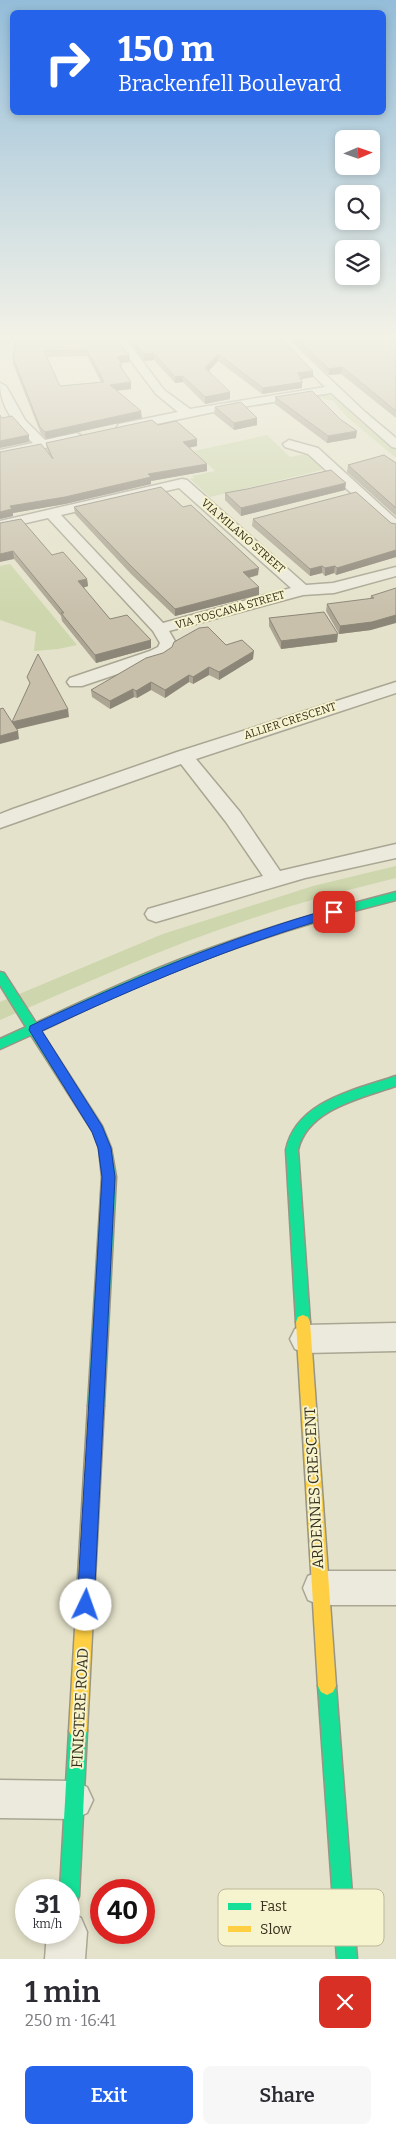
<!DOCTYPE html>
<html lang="en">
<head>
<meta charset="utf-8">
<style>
	:root { --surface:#fff; --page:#f7f7f7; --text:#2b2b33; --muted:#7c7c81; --accent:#2563eb }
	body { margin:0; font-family:Bitter,serif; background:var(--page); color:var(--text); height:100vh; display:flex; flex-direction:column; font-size:19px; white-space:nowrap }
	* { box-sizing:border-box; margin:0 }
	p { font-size:16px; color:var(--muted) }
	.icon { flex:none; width:28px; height:28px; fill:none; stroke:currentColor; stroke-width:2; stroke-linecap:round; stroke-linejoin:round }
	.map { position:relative; height:1959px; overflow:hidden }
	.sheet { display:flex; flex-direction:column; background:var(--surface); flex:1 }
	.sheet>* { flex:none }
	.hud { position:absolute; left:10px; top:10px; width:376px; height:105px; border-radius:8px; box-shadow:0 2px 8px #0003; background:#2563eb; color:#fff; overflow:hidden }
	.needle { width:32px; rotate:88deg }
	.tools { position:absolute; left:335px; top:130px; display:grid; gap:10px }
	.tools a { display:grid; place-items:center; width:45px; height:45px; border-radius:8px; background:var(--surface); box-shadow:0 2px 8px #0003; font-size:25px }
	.speed { position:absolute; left:15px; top:1879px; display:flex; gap:10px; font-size:25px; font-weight:700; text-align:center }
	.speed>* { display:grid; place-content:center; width:65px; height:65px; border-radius:50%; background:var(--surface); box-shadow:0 2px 8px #0003; line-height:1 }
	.speed small { font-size:12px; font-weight:400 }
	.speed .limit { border:8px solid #d22; background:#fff; color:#111 }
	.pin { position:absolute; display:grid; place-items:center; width:42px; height:42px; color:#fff; margin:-21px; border-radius:10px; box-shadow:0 2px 8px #0006 }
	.me { position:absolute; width:55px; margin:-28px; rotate:3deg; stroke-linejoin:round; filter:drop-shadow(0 0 4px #0008) }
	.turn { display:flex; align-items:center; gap:18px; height:105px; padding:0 25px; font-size:22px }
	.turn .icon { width:65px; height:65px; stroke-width:2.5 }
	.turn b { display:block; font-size:35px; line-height:42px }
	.round { display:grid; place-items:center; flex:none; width:52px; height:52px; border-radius:8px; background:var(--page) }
	.headline { display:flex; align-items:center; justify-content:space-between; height:85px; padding:0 25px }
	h1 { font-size:30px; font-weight:600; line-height:38px }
	.action { display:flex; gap:10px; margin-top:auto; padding:10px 25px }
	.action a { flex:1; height:58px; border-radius:8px; background:var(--accent); color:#fff; font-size:20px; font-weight:600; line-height:58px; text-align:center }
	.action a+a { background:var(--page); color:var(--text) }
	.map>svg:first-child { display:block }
	.green { fill:#cdd6ac }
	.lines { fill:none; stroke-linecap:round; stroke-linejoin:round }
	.street-casing { stroke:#a9a694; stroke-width:3 }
	.fast-casing { stroke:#989584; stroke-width:3 }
	.slow-casing { stroke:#989584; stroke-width:3 }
	.street { fill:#eceadc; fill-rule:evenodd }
	.fast { fill:#16e098; fill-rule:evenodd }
	.slow { fill:#ffcf43; fill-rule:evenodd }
	.wall { fill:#aca593; fill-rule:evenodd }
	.shaded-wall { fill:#8c8678 }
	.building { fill:#c8c0ab; stroke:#8c8678; fill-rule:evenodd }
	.route { fill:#2563eb; stroke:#184099 }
	.labels { text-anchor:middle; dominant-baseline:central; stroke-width:4; stroke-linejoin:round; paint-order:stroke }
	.far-street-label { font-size:11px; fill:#372f1c; stroke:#f6f3cf }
	.near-street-label { font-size:15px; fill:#372f1c; stroke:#f6f3cf }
	.key { fill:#f6f3cf; stroke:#bdb899; stroke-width:1 }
	.key-label { font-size:14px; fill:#372f1c }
</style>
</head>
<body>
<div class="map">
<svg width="396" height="1959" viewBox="0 0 396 1959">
	<rect width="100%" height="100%" fill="#e4e2ca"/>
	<path class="green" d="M325,394L338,399L396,450V458L347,417L333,401L318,398L315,395Z
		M267,435L290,457C311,453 312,453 326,469L210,497L190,479L194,478L192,476L215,471L194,451Z
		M10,564L77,645L58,649L34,651L36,632L0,620V566Z
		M396,866V878C347,890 298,903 250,919C165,947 83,984 0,1020V1002L163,934L313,886Z"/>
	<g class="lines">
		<defs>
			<path id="street" d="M0,339H12L0,344Z
				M111,339H123L128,342L164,390L190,409L325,387L277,339H288L365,412L396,438V448L392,447L331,393L223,410L123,431L119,430L117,427L119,424L178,412L156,394L120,346Z
				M0,383L6,386L25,420L45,440L77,433L83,437L81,440L0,458V450L33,443C16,425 0,408 0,383Z
				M289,440L318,448L396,519V530L391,529L308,454L285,447L283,444Z
				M182,479L187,480L306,585L333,583L396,567V576L334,593L303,595L169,631L176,643L171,653L162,659L82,686H70L67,682L70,678L150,651L158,647L160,643L153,631L48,518L0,529V521ZM179,488L291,588L163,623L61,515Z
				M396,682V693L196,759L240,812L280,871L396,844V858L305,878L156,922L148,919L145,914L148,909L263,876L226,822L181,764L0,828V814L13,809L177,752Z
				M396,1323V1351L305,1353L295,1349L290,1339L295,1329L305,1325Z
				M320,1571H396V1605H320L308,1600L303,1588L308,1576Z
				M0,1780L74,1781L87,1787L93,1800L87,1813L74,1819L0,1818Z
				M69,1913L81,1918L87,1932L85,1959H45L47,1932H69Z"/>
			<path id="fast" d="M396,892V900C325,918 255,939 187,966C137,985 89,1008 41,1031L102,1126L111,1148L116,1177L104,1406L101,1411L96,1414L91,1411L88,1406L102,1177L99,1148L93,1132L31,1035L0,1049V1039L26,1027L0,985V972L4,973L36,1023C83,1001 130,979 179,960C249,933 322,911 396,892Z
				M396,1076V1086C362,1098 307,1109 298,1150L310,1322L308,1327L303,1329L298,1327L296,1322L286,1150C296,1101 355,1090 396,1076Z
				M327,1677L333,1680L336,1686L357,1959H337L318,1686L321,1680Z
				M78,1722L84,1725L87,1731L79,1896L76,1903L69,1906V1890H60L69,1731L72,1725Z"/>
			<path id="slow" d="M303,1315L308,1317L310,1322L336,1686L333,1692L327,1695L321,1692L318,1686L296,1322L298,1317Z
				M96,1398L101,1401L104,1406L87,1731L84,1737L78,1740L72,1737L69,1731L88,1406L91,1401Z"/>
		</defs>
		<use href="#street" class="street-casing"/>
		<use href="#fast" class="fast-casing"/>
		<use href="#slow" class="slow-casing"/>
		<use href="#street" class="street"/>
		<use href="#fast" class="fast"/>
		<use href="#slow" class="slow"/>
	</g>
	<path class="wall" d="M16,339L129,355L130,362L121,363L122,369L131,389L117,391L142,418L46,439L41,434L13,364V358ZM87,356L101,382L60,386L47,357Z
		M126,339H282L313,377L302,379V388L262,394L218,361L209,371L230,399L205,404L183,382L175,383L154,360L144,361L129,340Z
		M290,339H396V418L341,374L329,375Z
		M275,397L356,438L327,443L275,404Z
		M215,407L257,418V425L234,430L214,414Z
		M158,425L197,446L189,447L207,471L151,481V484L65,504L13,513V516L0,519V452L49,454L47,450L46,443Z
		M396,463V516L347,472L348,465Z
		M345,490L241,516L225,500V493Z
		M74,507L258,575L249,578L259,595L175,616L131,574L75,514Z
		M253,519L396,524V557L336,575L334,573L325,576L322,573L310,576L252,526Z
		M0,523L52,555L87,579L88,586L83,588L110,619L151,648L96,663L62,621L61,616L14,559Z
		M396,588L371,630L339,634L326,611L327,604L370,599L371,596Z
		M269,618L337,642L281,649L269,626Z
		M226,645L253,659L219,680L209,675L193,684L189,682L165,698L151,690L137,698L134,697L110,709L92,697L91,690Z"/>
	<path class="shaded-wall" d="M154,353V360L144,361V354Z
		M218,354V361L205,375V368Z
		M129,355L130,362L117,363V357Z
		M342,367L341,374L329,375V369Z
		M313,371V377L302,379V388L262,394L263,388L297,373Z
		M183,376V382L175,383V377Z
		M131,382V389L110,391V385Z
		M230,392V399L205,404V397Z
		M141,411L142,418L46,439L45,432Z
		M257,418V425L234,430V423Z
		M357,431L356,438L327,443L328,436Z
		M29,435V442L0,448V441Z
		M197,439V446L184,449L183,442Z
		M207,464V471L151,481V484L65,504L13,513V516L0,519V512L10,506L148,474Z
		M346,483L345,490L241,516V508Z
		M396,550V557L336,575L337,568Z
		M13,551L14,559L0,562V554Z
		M322,566V573L310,576V569Z
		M335,566L334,573L325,576V568Z
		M259,568L258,575L243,579V572Z
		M87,579L88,586L79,589L78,581Z
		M259,587V595L175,616V609Z
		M396,615V623L371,630L339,634L340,626Z
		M338,634L337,642L281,649V641Z
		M151,640V648L96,663L95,655Z
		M254,651L253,659L219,680V672Z
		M209,667V675L193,684V677Z
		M189,675V682L165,698V690Z
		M151,682V690L137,698L136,691Z
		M133,689L134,697L110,709V701Z
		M68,709L69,717L14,730L12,722Z
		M18,731L19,739L0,744V736Z"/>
	<path class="building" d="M16,339H116L118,341L129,355L117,357L122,364H119L131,382L110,385L141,411L45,432L40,427L13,358ZM87,350L104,382L60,386L44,351Z
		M132,339H282L313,371L297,373L302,378H299L303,382L263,388L218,354L205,368L230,392L205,397L183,376L175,377L154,353L144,354Z
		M297,339H396V411L342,367L329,369Z
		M312,391L340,419L357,431L328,436L275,397Z
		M241,402L257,418L234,423L215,407Z
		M0,415L2,418L12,416L29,435L0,441Z
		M152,420L158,425L176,421L197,439L183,442L207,464L148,474L151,477L65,497L10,506L12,509L0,512V452L41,444L53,459L46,443Z
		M384,455L396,463V508L348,465Z
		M331,470L346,483L241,508L225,493L247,489Z
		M161,487L183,507L191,505L259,568L243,572L259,587L175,609L131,566L74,507Z
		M356,492L391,523L396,524V550L337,568L335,566L325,568L322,566L310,569L253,519Z
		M21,519L52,555L63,552L87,579L78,581L110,619L127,615L151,640L95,655L61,613H64L13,551L0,554V523Z
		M396,588V615L372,622L340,626L327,604L374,598L371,596Z
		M324,612L338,634L281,641L269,618Z
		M208,627L226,645L242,640L254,651L219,672L209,667L193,677L189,675L165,690L151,682L136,691L133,689L110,701L91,690L146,658L163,653L172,647L174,642L199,628Z
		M38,654L68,709L12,722L18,731L0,736V709L3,708L12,722L30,683L27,677Z"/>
	<linearGradient id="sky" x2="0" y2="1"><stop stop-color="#94bdd9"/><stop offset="0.55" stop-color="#f3f2e7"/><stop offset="1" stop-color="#f3f2e7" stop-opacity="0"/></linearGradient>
	<rect width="396" height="613" fill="url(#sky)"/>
	<path class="route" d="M334,908L338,909L339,912L338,915C235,945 138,986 42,1031L102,1126L111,1148L115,1177L94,1605L92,1611L86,1614L79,1611L77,1605L102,1177L98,1148L92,1132L29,1030L30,1026C129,980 229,937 334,908Z"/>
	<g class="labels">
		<g class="far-street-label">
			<text transform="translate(243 536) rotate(41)">VIA MILANO STREET</text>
			<text transform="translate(230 610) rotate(-16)">VIA TOSCANA STREET</text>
			<text transform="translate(290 721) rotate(-18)">ALLIER CRESCENT</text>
		</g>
		<g class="near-street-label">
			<text transform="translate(314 1488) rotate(-93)">ARDENNES CRESCENT</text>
			<text transform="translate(80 1708) rotate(-87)">FINISTERE ROAD</text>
		</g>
	</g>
	<rect x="218" y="1889" width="166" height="57" rx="8" class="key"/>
	<rect x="228" y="1903" width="23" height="7" fill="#16e098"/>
	<rect x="228" y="1926" width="23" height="6" fill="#ffcf43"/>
	<g class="key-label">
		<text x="260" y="1911">Fast</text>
		<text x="260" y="1934">Slow</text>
	</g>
</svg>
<div class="tools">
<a><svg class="needle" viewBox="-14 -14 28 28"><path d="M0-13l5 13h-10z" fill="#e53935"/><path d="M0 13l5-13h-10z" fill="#7c7c81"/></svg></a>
<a><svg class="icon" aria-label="search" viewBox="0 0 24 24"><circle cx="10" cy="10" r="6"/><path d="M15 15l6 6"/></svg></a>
<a><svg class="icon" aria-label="layers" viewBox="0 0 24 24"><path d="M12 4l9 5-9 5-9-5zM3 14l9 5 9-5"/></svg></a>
</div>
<div class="speed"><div>31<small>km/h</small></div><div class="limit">40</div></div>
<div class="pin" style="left:334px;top:912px;background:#d93025"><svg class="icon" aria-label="arrive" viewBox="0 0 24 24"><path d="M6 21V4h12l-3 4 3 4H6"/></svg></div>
<svg class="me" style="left:86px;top:1605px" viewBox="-20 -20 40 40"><circle r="19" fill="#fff"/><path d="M0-13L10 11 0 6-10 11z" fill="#2563eb"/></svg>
<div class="hud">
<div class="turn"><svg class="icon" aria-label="right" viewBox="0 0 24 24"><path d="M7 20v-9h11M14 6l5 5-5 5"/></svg><div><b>150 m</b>Brackenfell Boulevard</div></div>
</div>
</div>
<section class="sheet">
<div class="headline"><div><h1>1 min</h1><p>250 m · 16:41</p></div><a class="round" style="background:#d93025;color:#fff"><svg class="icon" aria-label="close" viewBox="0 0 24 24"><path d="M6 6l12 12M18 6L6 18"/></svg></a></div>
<div class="action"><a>Exit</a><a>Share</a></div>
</section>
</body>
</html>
